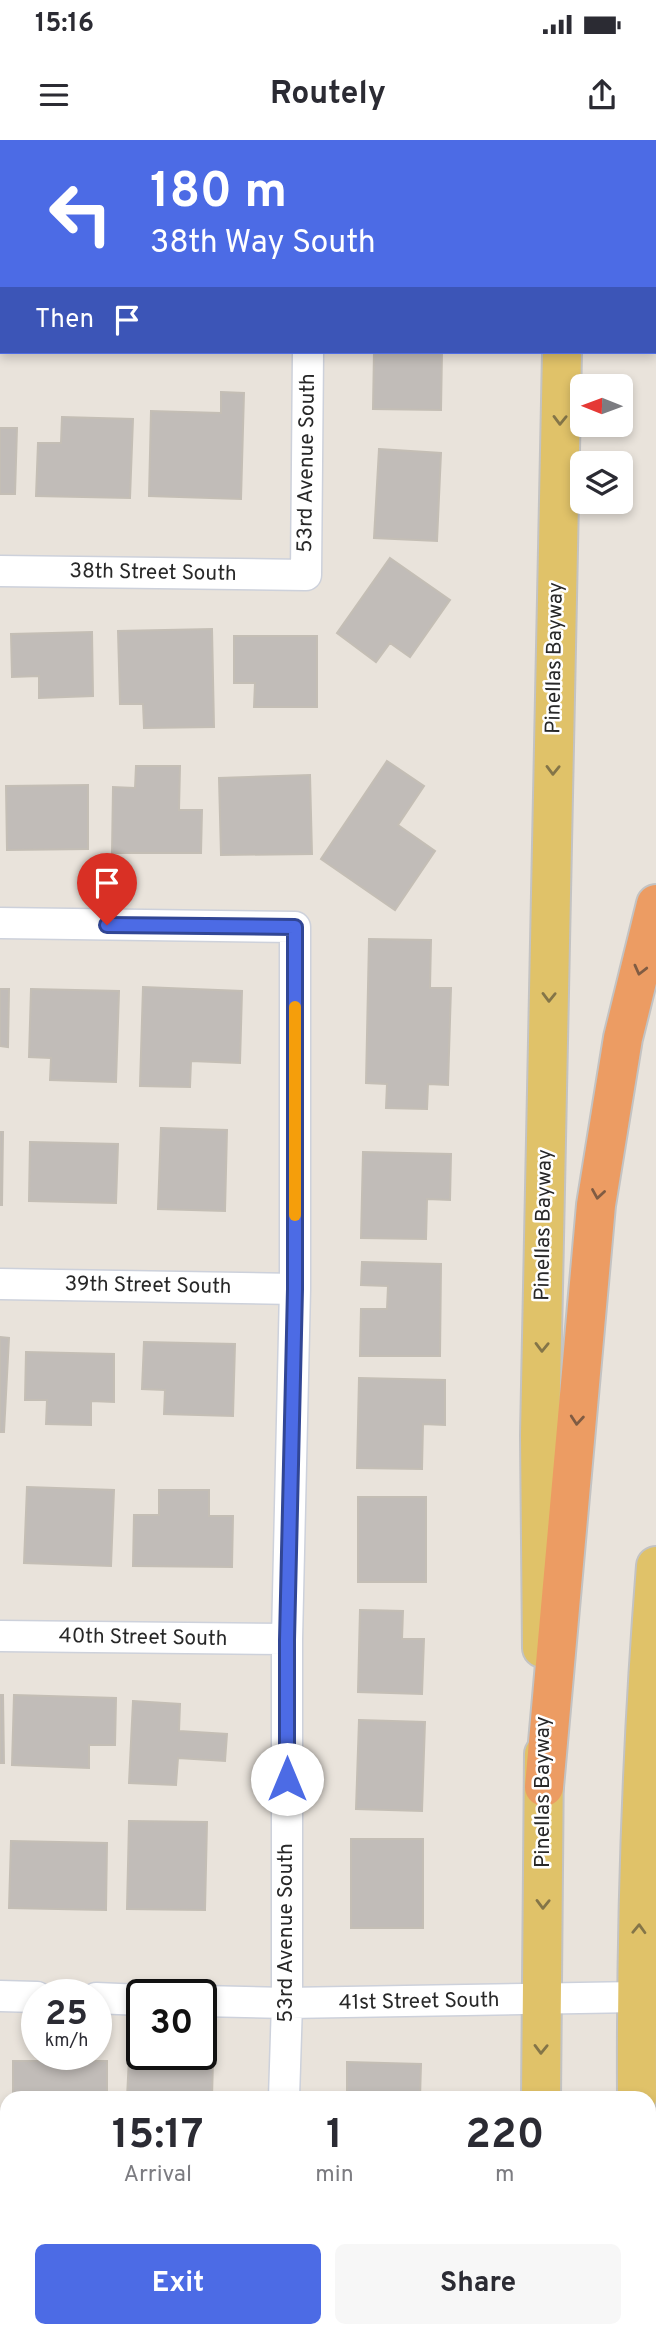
<!DOCTYPE html>
<html lang="en">
<head>
<meta charset="utf-8">
<style>
	:root { --surface:#fff; --page:#f7f7f7; --text:#2b2b33; --muted:#7c7c81; --accent:#4c6be5 }
	body { margin:0; font-family:Overpass,sans-serif; background:var(--page); color:var(--text); height:100vh; display:flex; flex-direction:column; font-size:26px; white-space:nowrap }
	* { box-sizing:border-box; margin:0 }
	p { font-size:23px; color:var(--muted) }
	.icon { flex:none; width:38px; height:38px; fill:none; stroke:currentColor; stroke-width:2; stroke-linecap:round; stroke-linejoin:round }
	.map { position:relative; flex:1; overflow:hidden }
	.panel { position:absolute; left:0px; top:1951px; width:656px; height:247px; display:flex; flex-direction:column; background:var(--surface); border-radius:21px 21px 0 0; box-shadow:0 4px 10px #0003 }
	.panel>* { flex:none }
	.banner { position:absolute; left:0px; top:0px; width:656px; height:214px; box-shadow:0 4px 10px #0003; background:#4c6be5; color:#fff; overflow:hidden }
	.needle { width:46px; rotate:271deg }
	.controls { position:absolute; left:570px; top:234px; display:grid; gap:14px }
	.controls a { display:grid; place-items:center; width:63px; height:63px; border-radius:10px; background:var(--surface); box-shadow:0 4px 10px #0003; font-size:35px }
	.speed { position:absolute; left:21px; top:1839px; display:flex; gap:14px; font-size:35px; font-weight:700; text-align:center }
	.speed>* { display:grid; place-content:center; width:91px; height:91px; border-radius:50%; background:var(--surface); box-shadow:0 4px 10px #0003; line-height:1 }
	.speed small { font-size:18px; font-weight:400 }
	.speed .limit { border:4px solid #111; border-radius:10px; background:#fff; color:#111 }
	.pin { position:absolute; display:grid; place-items:center; width:60px; height:60px; color:#fff; margin:-72px -30px; border-radius:50% 50% 50% 0; rotate:-45deg; box-shadow:0 0 7px #0007 }
	.pin .icon { rotate:45deg }
	.me { position:absolute; width:77px; margin:-38px; rotate:0deg; stroke-linejoin:round; filter:drop-shadow(0 0 5px #0008) }
	.turn { display:flex; align-items:center; gap:24px; height:147px; padding:0 35px; font-size:32px }
	.turn .icon { width:91px; height:91px; stroke-width:2.5 }
	.turn b { display:block; font-size:49px; line-height:60px }
	.then { display:flex; align-items:center; height:66px; padding:0 35px; background:#0003; gap:14px; font-size:26px }
	.eta { display:flex; justify-content:space-evenly; align-items:center; height:119px; text-align:center }
	.eta b { font-size:42px; font-weight:700; line-height:49px }
	.action { display:flex; gap:14px; margin-top:auto; padding:14px 35px }
	.action a { flex:1; height:80px; border-radius:10px; background:var(--accent); color:#fff; font-size:28px; font-weight:700; line-height:80px; text-align:center }
	.action a+a { background:var(--page); color:var(--text) }
	.status { display:flex; justify-content:space-between; align-items:center; height:49px; padding:0 35px; background:var(--surface); direction:ltr }
	.status svg { height:19px; fill:currentColor }
	header { display:flex; justify-content:space-between; align-items:center; height:91px; padding:0 35px; background:var(--surface); font-size:32px; font-weight:700 }
	.map>svg:first-child { display:block }
	.building { fill:#c1bcb8; stroke:#c4beb5; stroke-width:2 }
	.lines { fill:none; stroke-linecap:round; stroke-linejoin:round }
	.minor-casing { stroke:#cdd1db; stroke-width:33 }
	.primary-casing { stroke:#c3c3c3; stroke-width:42 }
	.motorway-casing { stroke:#c3c3c3; stroke-width:42 }
	.minor { stroke:#fff; stroke-width:30 }
	.primary { stroke:#e0c269; stroke-width:38 }
	.motorway { stroke:#ec9c63; stroke-width:38 }
	.oneway { stroke:#847548 }
	.oneway2 { stroke:#805c43 }
	.route-casing { stroke:#314695; stroke-width:18 }
	.route { stroke:#4c6be5; stroke-width:12 }
	.slow { stroke:#f59e0b; stroke-width:12 }
	.labels { text-anchor:middle; dominant-baseline:central; stroke-width:5; stroke-linejoin:round; paint-order:stroke }
	.street-label { font-size:21px; fill:#282828; stroke:#fff }
</style>
</head>
<body>
<div class="status"><b>15:16</b><svg viewBox="0 0 49 12"><path d="M0 12V9h3v3zM5 12V6h3v6zM10 12V3h3v9zM15 12V0h3v12zM26 1h20v11H26zM47 4h2v5h-2z"/></svg></div>
<header><svg class="icon" aria-label="menu" viewBox="0 0 24 24"><path d="M4 6h16M4 12h16M4 18h16"/></svg>Routely<svg class="icon" aria-label="share" viewBox="0 0 24 24"><path d="M12 15V3M7 8l5-5 5 5M5 13v7h14v-7"/></svg></header>
<div class="map">
<svg width="656" height="2197" viewBox="0 0 656 2197">
	<rect width="100%" height="100%" fill="#e9e3db"/>
	<path class="building" d="M346,0H437L436,2H348Z
		M0,137H2V201H0Z
		M374,212H442L441,270L373,269Z
		M221,252L244,253L241,359L149,356L151,271L221,273Z
		M62,277L133,279L130,358L36,356L38,303H61Z
		M0,288H17L15,354H0Z
		M379,309L441,313L437,401L374,398Z
		M390,418L450,460L410,517L390,503L376,522L337,493Z
		M212,489L214,587L144,588L143,564H120L118,491Z
		M92,492L93,556L39,558V536L12,537L11,494Z
		M234,496H317V567H254L255,543H234Z
		M387,621L424,646L398,685L435,711L395,770L321,719Z
		M136,626H180L179,670H202L201,713H112L113,647L135,648Z
		M310,635L312,714L221,715L219,638Z
		M88,645V709L7,710L6,646Z
		M369,799L431,800L430,848H451L448,945L428,944L427,969L386,968L387,944L366,943Z
		M143,847L242,851L240,923L191,921L190,947L140,946Z
		M0,849H9L8,907L0,906Z
		M31,849L119,851L116,942L50,940L51,918L29,917Z
		M161,988L227,990L225,1071L158,1069Z
		M0,992H3L2,1065H0Z
		M30,1002L118,1004L116,1063L29,1061Z
		M363,1012L451,1014L450,1060L427,1059L426,1099L361,1098Z
		M362,1122L441,1124L440,1216H360L361,1169H387L388,1146L361,1145Z
		M0,1197L9,1198L4,1292H0Z
		M144,1202L235,1204L233,1276L164,1274L165,1250L142,1249Z
		M26,1212L114,1214V1262L91,1261V1285L46,1284L47,1260H25Z
		M359,1238L445,1240V1285L423,1284L422,1329L357,1328Z
		M27,1347L114,1350L111,1426L24,1423Z
		M159,1350H209V1376H233L232,1427L133,1426L134,1375H159Z
		M358,1357H426V1442H358Z
		M360,1470L403,1471L402,1499H424L422,1554L358,1552Z
		M0,1555H3L4,1623H0Z
		M14,1555L116,1558L115,1605H89V1628L12,1625Z
		M133,1561L180,1564L179,1591L227,1594L225,1621L178,1618L176,1645L129,1643Z
		M359,1580L425,1582L422,1671L356,1669Z
		M129,1681L207,1682L205,1770L127,1769Z
		M351,1699H423V1788H351Z
		M11,1701L107,1703L106,1770L9,1768Z
		M129,1918L213,1920L212,1958H127Z
		M13,1921H107V1958H13Z
		M347,1922L421,1924L420,1958H347Z
		M347,2191H412V2197H346Z"/>
	<g class="lines">
		<defs>
			<path id="minor" d="M0,73H2
				M0,431L306,435L308,212
				M0,783L295,787V1149L287,1499V1863L284,1958
				M0,1144L295,1149
				M0,1496L287,1499
				M0,1856L37,1857
				M96,1858L142,1860
				M201,1861L287,1863L637,1857
				M277,2197L278,2191"/>
			<path id="primary" d="M565,2V0
				M542,1508L540,1295L562,212
				M541,1958L544,1614
				M637,1958C636,1781 642,1603 656,1426
				M539,2197V2191
				M637,2197V2191"/>
			<path id="motorway" d="M544,1647L596,1065L623,898L656,764"/>
		</defs>
		<use href="#minor" class="minor-casing"/>
		<use href="#primary" class="primary-casing"/>
		<use href="#motorway" class="motorway-casing"/>
		<use href="#minor" class="minor"/>
		<use href="#primary" class="primary"/>
		<use href="#motorway" class="motorway"/>
	</g>
	<defs><path id="oneway-chevron" d="M-2-3.5L2.5 0L-2 3.5" fill="none" stroke-width="1.6" stroke-linecap="round" stroke-linejoin="round" transform="scale(1.75)"/></defs>
	<g class="oneway">
		<use href="#oneway-chevron" transform="translate(560 280) rotate(91)"/>
		<use href="#oneway-chevron" transform="translate(553 630) rotate(91)"/>
		<use href="#oneway-chevron" transform="translate(549 857) rotate(91)"/>
		<use href="#oneway-chevron" transform="translate(542 1207) rotate(91)"/>
		<use href="#oneway-chevron" transform="translate(543 1764) rotate(91)"/>
		<use href="#oneway-chevron" transform="translate(639 1789) rotate(-88)"/>
		<use href="#oneway-chevron" transform="translate(541 1909) rotate(91)"/>
	</g>
	<g class="oneway2">
		<use href="#oneway-chevron" transform="translate(640 830) rotate(104)"/>
		<use href="#oneway-chevron" transform="translate(598 1054) rotate(99)"/>
		<use href="#oneway-chevron" transform="translate(577 1280) rotate(95)"/>
	</g>
	<g class="lines">
		<defs>
			<path id="route" d="M107,785L295,787V1149L287,1500V1639"/>
		</defs>
		<use href="#route" class="route-casing"/>
		<use href="#route" class="route"/>
		<path class="slow" d="M295,867V1075"/>
	</g>
	<g class="labels">
		<g class="street-label">
			<text transform="translate(307 323) rotate(-89)">53rd Avenue South</text>
			<text transform="translate(153 433) rotate(1)">38th Street South</text>
			<text transform="translate(555 518) rotate(-89)">Pinellas Bayway</text>
			<text transform="translate(544 1085) rotate(-89)">Pinellas Bayway</text>
			<text transform="translate(148 1146) rotate(1)">39th Street South</text>
			<text transform="translate(143 1498) rotate(1)">40th Street South</text>
			<text transform="translate(543 1652) rotate(-90)">Pinellas Bayway</text>
			<text transform="translate(286 1793) rotate(-90)">53rd Avenue South</text>
			<text transform="translate(419 1862) rotate(-1)">41st Street South</text>
		</g>
	</g>
</svg>
<div class="controls">
<a><svg class="needle" viewBox="-14 -14 28 28"><path d="M0-13l5 13h-10z" fill="#e53935"/><path d="M0 13l5-13h-10z" fill="#7c7c81"/></svg></a>
<a><svg class="icon" aria-label="layers" viewBox="0 0 24 24"><path d="M12 4l9 5-9 5-9-5zM3 14l9 5 9-5"/></svg></a>
</div>
<div class="speed"><div>25<small>km/h</small></div><div class="limit">30</div></div>
<div class="pin" style="left:107px;top:785px;background:#d93025"><svg class="icon" aria-label="arrive" viewBox="0 0 24 24"><path d="M6 21V4h12l-3 4 3 4H6"/></svg></div>
<svg class="me" style="left:287px;top:1639px" viewBox="-20 -20 40 40"><circle r="19" fill="#fff"/><path d="M0-13L10 11 0 6-10 11z" fill="#4c6be5"/></svg>
<div class="banner">
<div class="turn"><svg class="icon" aria-label="left" viewBox="0 0 24 24"><path d="M17 20v-9H6M10 6l-5 5 5 5"/></svg><div><b>180 m</b>38th Way South</div></div>
<div class="then">Then<svg class="icon" aria-label="arrive" viewBox="0 0 24 24"><path d="M6 21V4h12l-3 4 3 4H6"/></svg></div>
</div>
<section class="panel">
<div class="eta">
<div><b>15:17</b><p>Arrival</p></div>
<div><b>1</b><p>min</p></div>
<div><b>220</b><p>m</p></div>
</div>
<div class="action"><a>Exit</a><a>Share</a></div>
</section>
</div>
</body>
</html>
